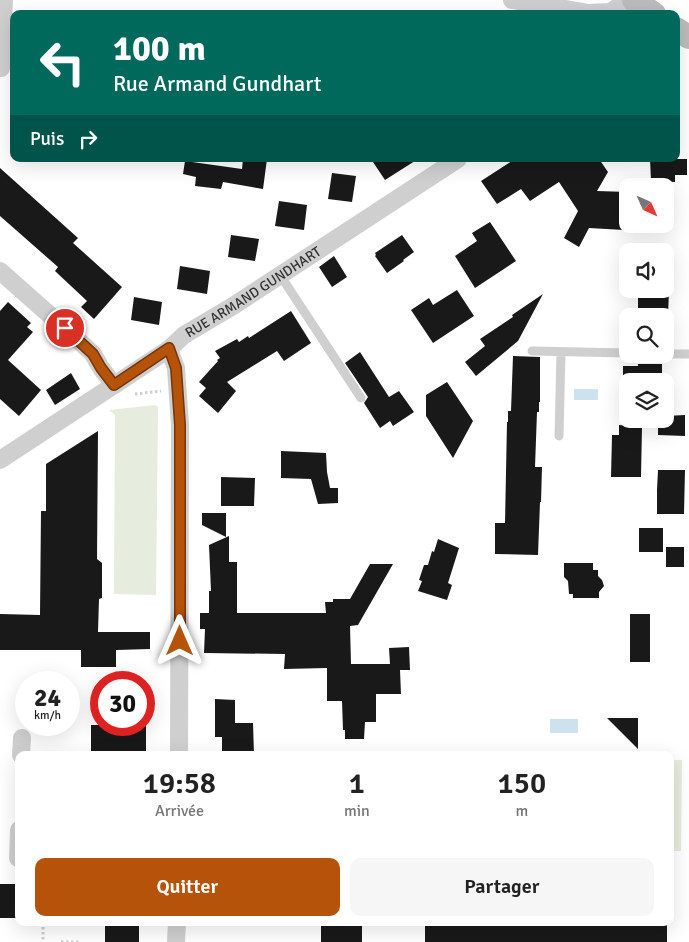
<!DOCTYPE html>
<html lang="fr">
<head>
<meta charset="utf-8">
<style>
	:root { --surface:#fff; --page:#f6f6f6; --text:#222; --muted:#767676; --accent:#b45309 }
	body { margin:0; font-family:Signika,sans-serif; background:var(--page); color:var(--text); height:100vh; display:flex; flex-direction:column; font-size:19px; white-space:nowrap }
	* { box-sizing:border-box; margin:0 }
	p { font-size:16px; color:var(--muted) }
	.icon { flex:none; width:28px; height:28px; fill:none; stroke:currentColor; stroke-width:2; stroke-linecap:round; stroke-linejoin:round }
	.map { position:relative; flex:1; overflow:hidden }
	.side { position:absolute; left:15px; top:751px; width:659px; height:175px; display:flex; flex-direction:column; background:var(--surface); border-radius:10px; box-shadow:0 5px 20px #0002 }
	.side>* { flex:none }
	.top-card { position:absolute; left:10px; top:10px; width:670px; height:152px; border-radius:10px; box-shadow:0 5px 20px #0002; background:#00695c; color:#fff; overflow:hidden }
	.needle { width:32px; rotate:135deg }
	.buttons { position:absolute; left:619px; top:178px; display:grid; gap:10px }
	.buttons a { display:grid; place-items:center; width:55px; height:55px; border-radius:10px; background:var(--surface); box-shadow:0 5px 20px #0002; font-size:25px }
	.speed { position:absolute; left:15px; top:671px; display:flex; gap:10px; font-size:25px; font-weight:700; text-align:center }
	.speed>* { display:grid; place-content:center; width:65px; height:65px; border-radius:50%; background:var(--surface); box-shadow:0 5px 20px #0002; line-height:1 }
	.speed small { font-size:12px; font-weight:400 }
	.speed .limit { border:8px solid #d22; background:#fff; color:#111 }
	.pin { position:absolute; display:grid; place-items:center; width:42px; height:42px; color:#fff; margin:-21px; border:2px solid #fff; border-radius:50%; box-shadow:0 1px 5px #0007 }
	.me { position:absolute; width:55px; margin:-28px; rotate:0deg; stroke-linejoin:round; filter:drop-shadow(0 0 4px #0008) }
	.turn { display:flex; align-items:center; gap:18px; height:105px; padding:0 20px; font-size:22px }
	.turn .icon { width:65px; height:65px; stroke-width:2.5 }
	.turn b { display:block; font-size:35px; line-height:42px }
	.then { display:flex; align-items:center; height:48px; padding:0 20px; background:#0003; gap:10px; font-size:19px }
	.eta { display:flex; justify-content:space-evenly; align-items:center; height:85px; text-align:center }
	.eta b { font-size:30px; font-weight:600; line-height:35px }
	.action { display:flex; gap:10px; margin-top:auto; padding:10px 20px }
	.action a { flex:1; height:58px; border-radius:10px; background:var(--accent); color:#fff; font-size:20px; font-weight:600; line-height:58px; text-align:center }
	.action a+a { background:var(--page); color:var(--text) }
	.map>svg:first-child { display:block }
	.green { fill:#e6ecde }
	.water { fill:#cde2ee }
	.building { fill:#191919 }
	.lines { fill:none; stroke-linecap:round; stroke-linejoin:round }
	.path { stroke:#cfcfcf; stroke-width:3; stroke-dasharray:2.5 2.5; stroke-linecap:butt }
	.lane { stroke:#cfcfcf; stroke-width:9 }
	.street { stroke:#cfcfcf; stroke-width:18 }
	.secondary { stroke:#bcbcbc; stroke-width:24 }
	.route-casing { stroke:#753606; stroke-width:12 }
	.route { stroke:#b45309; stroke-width:9 }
	.labels { text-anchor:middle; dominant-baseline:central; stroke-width:5; stroke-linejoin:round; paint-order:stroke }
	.street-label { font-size:14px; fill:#323232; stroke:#fff }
</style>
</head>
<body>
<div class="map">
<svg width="689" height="942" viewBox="0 0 689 942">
	<rect width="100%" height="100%" fill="#fff"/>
	<path class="green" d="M155,405L158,407L156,595L114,594L115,415L109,410Z
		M670,760H682L681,851H670Z"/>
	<path class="water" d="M574,389H598V400H574Z
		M550,719H578V733H550Z"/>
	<path class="building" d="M243,159H267L263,189L223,182L221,189L195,186L196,177L183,174L185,161L242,169Z
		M371,159H418L385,180Z
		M515,159H599L608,172L597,191L628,192V207H625L624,230L589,228L579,247L564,238L578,211L559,182L530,201L521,189L497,204L481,181Z
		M650,159H687V175H675V182L651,181Z
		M0,168L78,238L73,243L122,287L94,319L81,307L87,301L55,271L58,267L0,216Z
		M332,173L356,176L352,202L328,199Z
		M279,201L307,205L304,230L275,226Z
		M490,222L516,261L475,288L455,256L477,241L472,233Z
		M231,235L259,239L255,261L228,257Z
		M402,235L414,252L403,260L404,261L387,273L375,256L376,255L375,253Z
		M334,256L347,277L332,287L319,267Z
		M180,266L210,271L207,294L177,289Z
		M638,289L669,290L668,316H638Z
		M457,290L474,316L433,343L411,310L429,298L433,305Z
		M543,294L518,341L476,376L465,362L485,346L480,339L513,317L512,315Z
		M134,297L162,302L159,325L131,320Z
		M8,302L31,323L27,327L33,332L8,360L41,390L19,416L0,399V311Z
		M291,311L311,343L284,361L277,351L227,382L236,391L218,413L199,396L206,388L199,382L218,361L217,360L220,358L215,351L237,339L239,342L248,336L249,338Z
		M360,352L389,397L399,391L414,412L393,426L390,421L380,428L364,403L368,397L345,363Z
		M513,356L540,357V402H539V412H537L535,467H542L541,502H540L538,555L495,554V523H505L507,422H508V411H511Z
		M638,364H662V381H623V366H638Z
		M71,373L80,389L55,405L46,390Z
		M447,382L473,421L453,458L426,416V395Z
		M685,415V436L658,435V419H666V416Z
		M619,425L642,427L641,477H611L612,435H619Z
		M98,431L97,559L102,563V598L99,599L98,632H150V649L116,650V667H81V650H0V614L40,615L41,511H46V464Z
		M281,451L326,453L327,472L330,488H338V503L318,504L311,479L281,478Z
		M658,470H685L684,514H657V490Z
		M221,477L255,478L254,506H221Z
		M202,513H226V537L202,525Z
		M639,528H663V552H639Z
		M229,536V562H237V613H326L325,602H333V599H350L370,564H393L358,625L350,626L351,664H390L389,648L409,647L410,670H400L401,694H376V722H365L364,739H345V730H343L342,701H327V668L284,669L285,654L204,653L205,629H200V613H209V591H211L209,545Z
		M438,539L459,548L448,583L452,585L447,600L418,591L422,581L419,580L424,565H428L432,551L434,552Z
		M666,547H684V567H666Z
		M564,563H593V570H598V576L602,580L604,586L599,592V598H573V594H569L568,581L564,577Z
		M630,614H650V662H630Z
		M215,699L235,700V723H253L254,755H222V737H215Z
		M607,718H638V749Z
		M91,725H146V755H91Z
		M0,884H19V918H0Z
		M105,922H139V942H105Z
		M321,922H362V942H321Z
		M425,922H667V942H425Z"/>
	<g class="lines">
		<path class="path" d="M135,394L161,391
			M43,922V942
			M61,942H80"/>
		<path class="lane" d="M280,275L361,398
			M532,351L628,353
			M661,354H689
			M559,436L561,352"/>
		<g class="street">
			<path d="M512,0L589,13L610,12L629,0"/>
			<path d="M1,68L4,0"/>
			<path d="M0,271L78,340L93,354L101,368L114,385"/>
			<path d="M169,349L176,368L180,425L179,755"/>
			<path id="s1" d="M0,460L169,349L184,335L233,306L458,159"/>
			<path d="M21,755L22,738"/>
			<path d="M19,830L18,858H19"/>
			<path d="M176,942L177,922"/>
		</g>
		<path class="secondary" d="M634,0L654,14
			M676,29L689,37"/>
	</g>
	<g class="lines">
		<defs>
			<path id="route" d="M65,328L93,354L101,368L114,385L169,348L176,368L180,425V641"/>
		</defs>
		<use href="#route" class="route-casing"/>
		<use href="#route" class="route"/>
	</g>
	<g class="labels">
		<g class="street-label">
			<text stroke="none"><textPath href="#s1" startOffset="304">RUE ARMAND GUNDHART</textPath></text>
		</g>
	</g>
</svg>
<div class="buttons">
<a><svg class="needle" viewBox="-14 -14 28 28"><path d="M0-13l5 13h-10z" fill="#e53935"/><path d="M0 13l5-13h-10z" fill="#767676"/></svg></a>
<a><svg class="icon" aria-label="sound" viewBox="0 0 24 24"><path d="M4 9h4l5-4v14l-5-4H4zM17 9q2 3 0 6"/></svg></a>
<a><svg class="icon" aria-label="search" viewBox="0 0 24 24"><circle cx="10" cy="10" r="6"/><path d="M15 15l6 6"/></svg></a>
<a><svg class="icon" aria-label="layers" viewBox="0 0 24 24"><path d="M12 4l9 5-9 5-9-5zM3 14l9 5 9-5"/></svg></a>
</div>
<div class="speed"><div>24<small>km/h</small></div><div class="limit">30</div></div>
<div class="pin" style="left:65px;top:328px;background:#d93025"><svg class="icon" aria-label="arrive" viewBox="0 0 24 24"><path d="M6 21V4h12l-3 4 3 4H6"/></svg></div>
<svg class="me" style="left:180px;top:641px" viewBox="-20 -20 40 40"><path d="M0-17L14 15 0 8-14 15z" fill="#b45309" stroke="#fff" stroke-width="4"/></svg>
<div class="top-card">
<div class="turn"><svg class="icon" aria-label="left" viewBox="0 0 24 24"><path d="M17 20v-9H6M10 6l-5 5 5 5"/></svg><div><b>100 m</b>Rue Armand Gundhart</div></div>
<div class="then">Puis<svg class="icon" aria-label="right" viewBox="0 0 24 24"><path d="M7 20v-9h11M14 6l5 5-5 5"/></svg></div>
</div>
<section class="side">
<div class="eta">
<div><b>19:58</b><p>Arrivée</p></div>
<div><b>1</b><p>min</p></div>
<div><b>150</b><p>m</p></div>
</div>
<div class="action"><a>Quitter</a><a>Partager</a></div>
</section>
</div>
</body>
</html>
